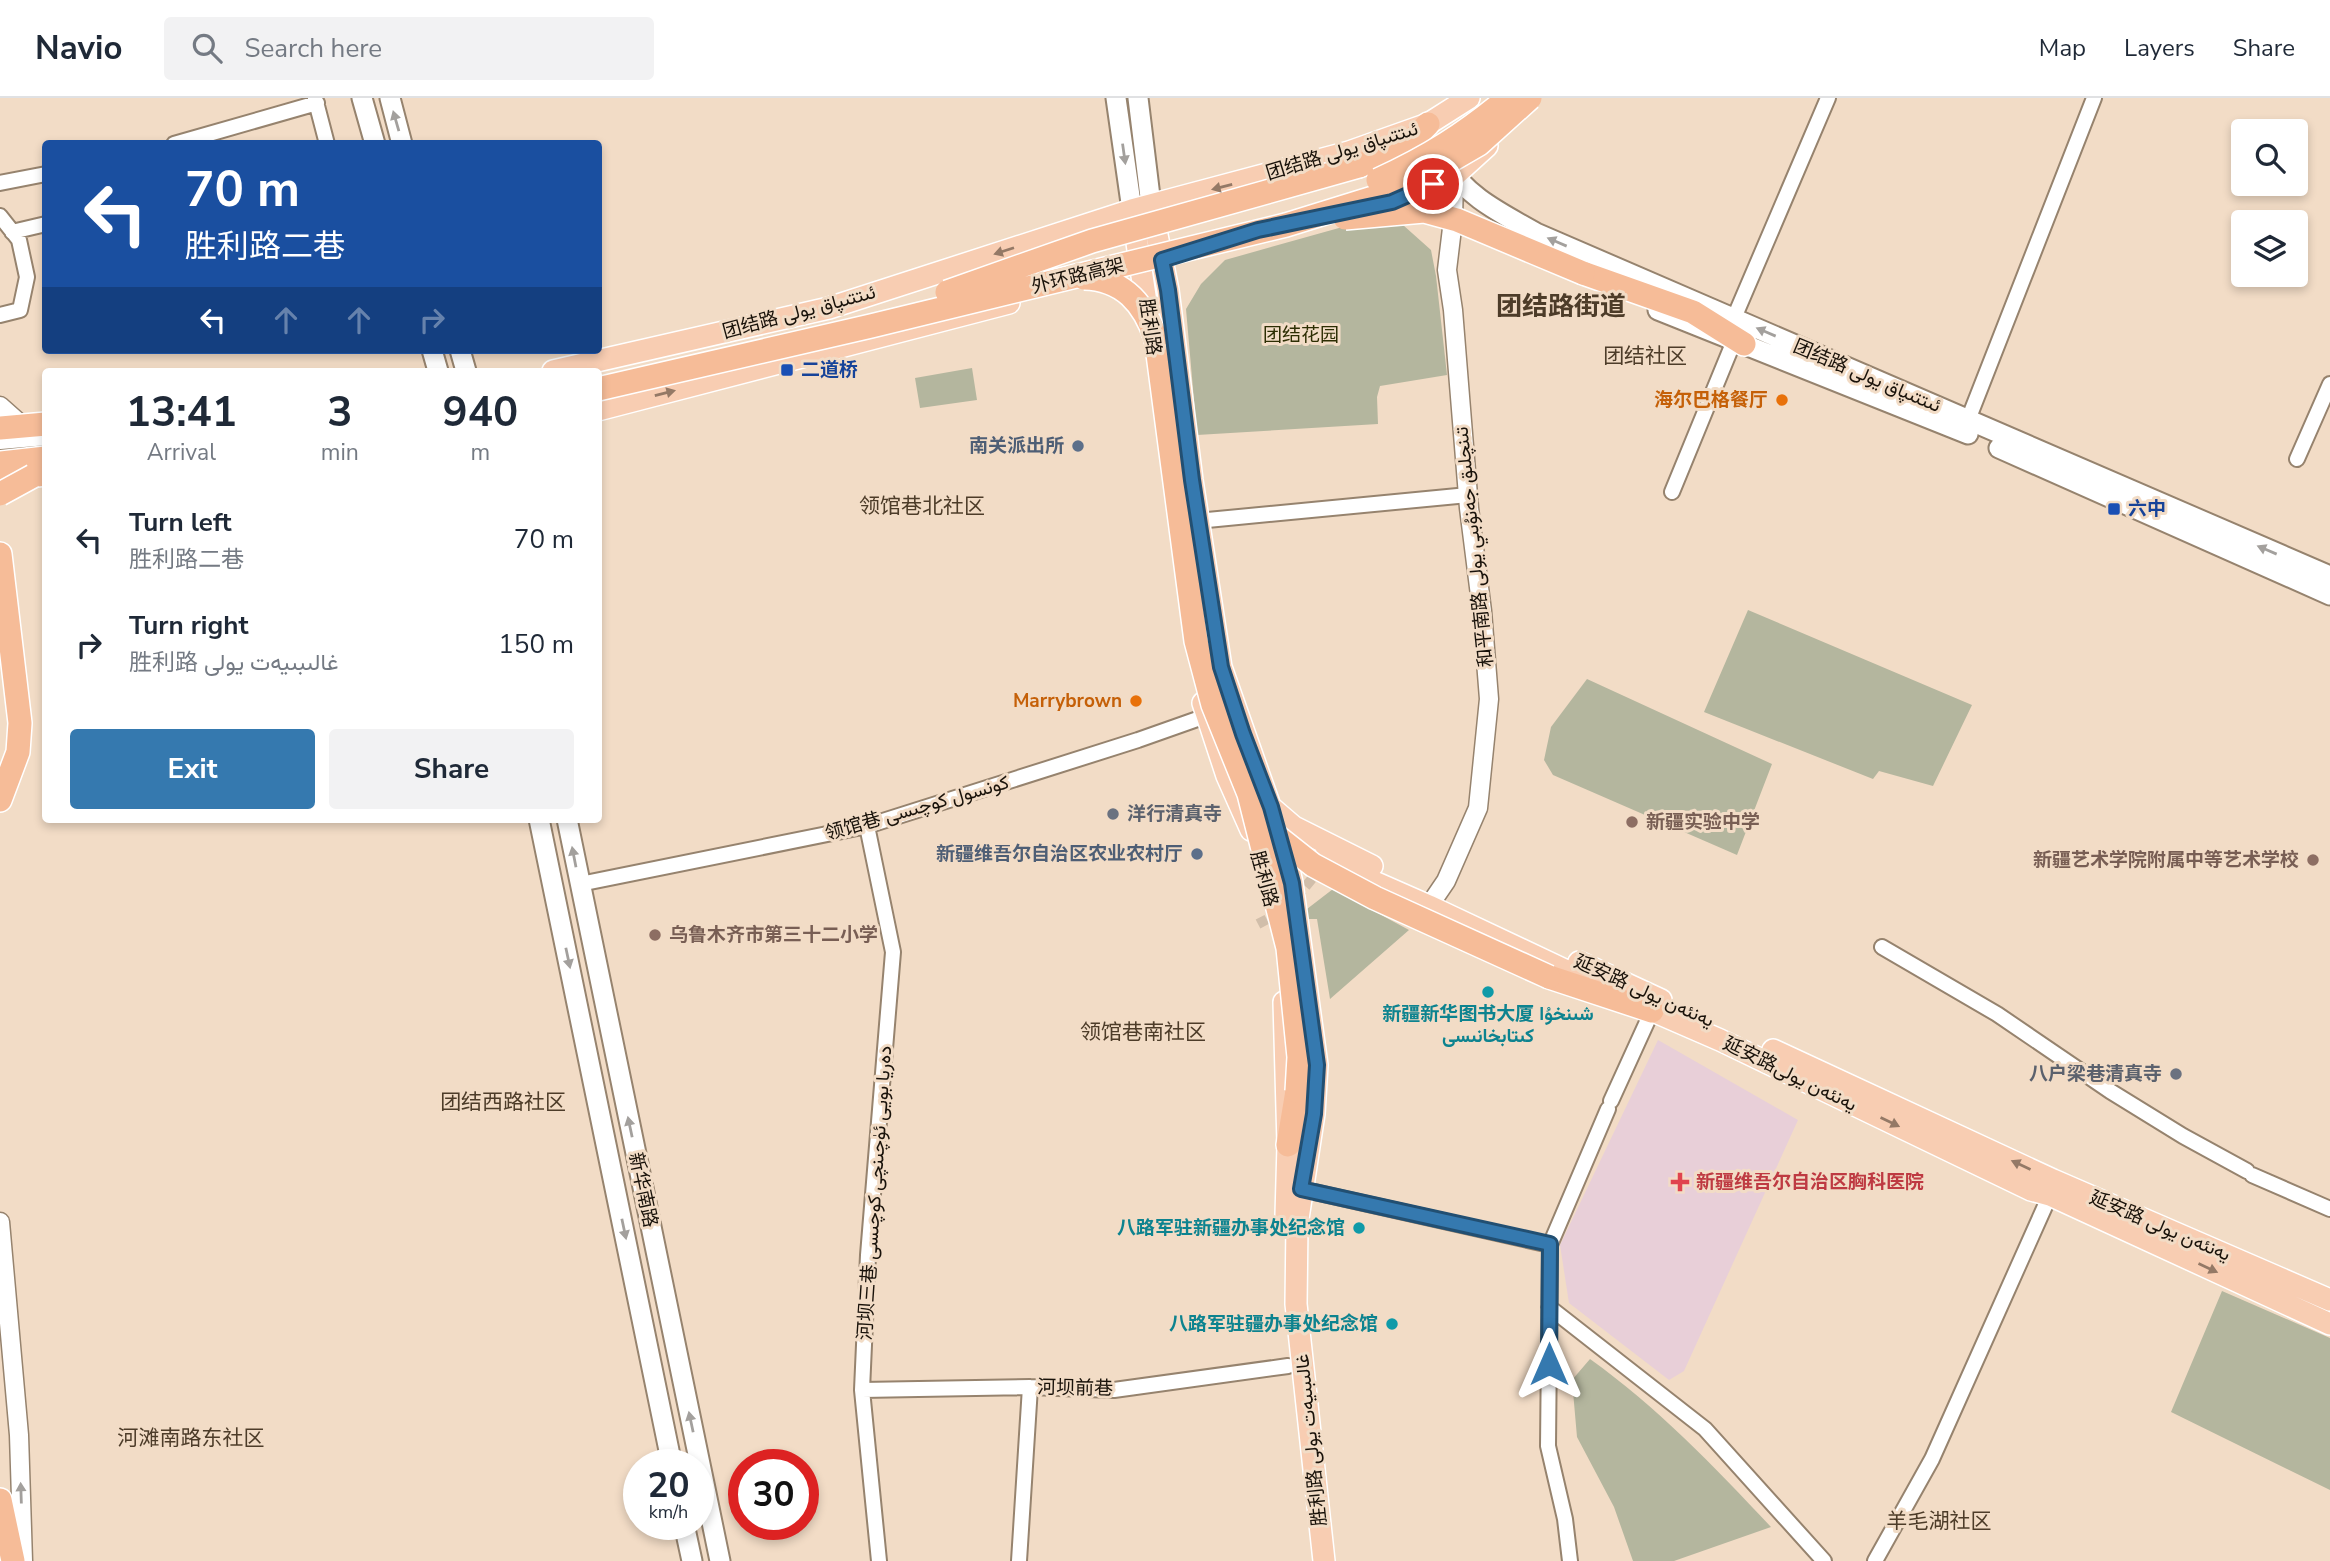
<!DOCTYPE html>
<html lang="en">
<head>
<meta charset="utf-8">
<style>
	:root { --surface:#fff; --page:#f2f2f3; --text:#1f2937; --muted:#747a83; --line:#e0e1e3; --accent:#3579af }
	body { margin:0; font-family:"Nunito Sans",Vazirmatn,"Noto Sans SC",sans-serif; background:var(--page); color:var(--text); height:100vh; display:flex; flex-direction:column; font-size:26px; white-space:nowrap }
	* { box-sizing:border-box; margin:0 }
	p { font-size:23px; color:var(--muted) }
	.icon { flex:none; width:38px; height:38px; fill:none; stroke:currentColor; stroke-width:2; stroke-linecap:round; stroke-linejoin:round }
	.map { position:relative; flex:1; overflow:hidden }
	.side { position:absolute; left:42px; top:270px; width:560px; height:455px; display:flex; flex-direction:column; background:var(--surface); border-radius:7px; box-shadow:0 4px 10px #0003 }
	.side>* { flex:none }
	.banner { position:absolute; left:42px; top:42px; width:560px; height:214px; border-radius:7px; box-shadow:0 4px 10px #0003; background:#1a4fa0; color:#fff; overflow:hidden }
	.fabs { position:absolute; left:2231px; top:21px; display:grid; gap:14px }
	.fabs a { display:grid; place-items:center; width:77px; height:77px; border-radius:7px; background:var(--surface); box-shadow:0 4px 10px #0003; font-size:35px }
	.speed { position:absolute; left:623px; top:1351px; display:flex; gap:14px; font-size:35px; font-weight:700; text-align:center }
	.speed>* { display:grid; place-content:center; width:91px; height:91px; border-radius:50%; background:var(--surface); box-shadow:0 4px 10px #0003; line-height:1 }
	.speed small { font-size:18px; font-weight:400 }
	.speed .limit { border:10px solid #d22; background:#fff; color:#111 }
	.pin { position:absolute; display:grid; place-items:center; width:60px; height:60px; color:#fff; margin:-30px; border:4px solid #fff; border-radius:50%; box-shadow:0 2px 7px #0007 }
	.me { position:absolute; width:77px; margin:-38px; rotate:0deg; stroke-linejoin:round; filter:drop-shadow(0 0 5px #0008) }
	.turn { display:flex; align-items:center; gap:24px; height:147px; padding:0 28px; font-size:32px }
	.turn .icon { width:91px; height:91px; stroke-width:2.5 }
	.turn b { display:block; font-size:49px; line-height:60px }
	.lanes { display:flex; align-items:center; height:66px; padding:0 28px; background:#0003; justify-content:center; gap:35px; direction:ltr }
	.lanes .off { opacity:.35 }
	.eta { display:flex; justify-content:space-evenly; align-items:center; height:119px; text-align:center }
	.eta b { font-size:42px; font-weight:700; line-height:49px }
	.button { display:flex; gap:14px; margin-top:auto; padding:14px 28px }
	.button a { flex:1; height:80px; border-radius:7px; background:var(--accent); color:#fff; font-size:28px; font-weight:700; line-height:80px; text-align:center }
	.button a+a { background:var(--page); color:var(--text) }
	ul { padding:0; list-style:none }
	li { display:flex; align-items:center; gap:21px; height:105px; padding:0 28px }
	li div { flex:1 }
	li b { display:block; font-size:26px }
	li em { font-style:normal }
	header { display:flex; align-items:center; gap:42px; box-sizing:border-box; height:98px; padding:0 35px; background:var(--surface); border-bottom:2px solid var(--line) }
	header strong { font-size:33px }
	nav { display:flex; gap:38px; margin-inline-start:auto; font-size:24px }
	.search { width:490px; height:63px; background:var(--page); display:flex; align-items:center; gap:18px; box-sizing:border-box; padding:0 24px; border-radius:7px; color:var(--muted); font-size:26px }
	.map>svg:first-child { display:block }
	.medical { fill:#e8cfd8 }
	.green { fill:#b4b69e }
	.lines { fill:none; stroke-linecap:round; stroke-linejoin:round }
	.pedestrian-tunnel { stroke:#d1beaa; stroke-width:10; stroke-dasharray:10 5; stroke-linecap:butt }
	.minor-casing { stroke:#96836e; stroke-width:18 }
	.tertiary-casing { stroke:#96836e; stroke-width:21 }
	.secondary-casing { stroke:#96836e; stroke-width:23 }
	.primary-casing { stroke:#fff; stroke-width:24 }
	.trunk-casing { stroke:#fff; stroke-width:26 }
	.minor { stroke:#fff; stroke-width:14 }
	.tertiary { stroke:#fff; stroke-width:18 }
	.secondary { stroke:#fff; stroke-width:19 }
	.primary { stroke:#f8cdb2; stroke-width:21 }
	.trunk { stroke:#f6bc98; stroke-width:23 }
	.trunk-bridge-casing { stroke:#fff; stroke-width:26; stroke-linecap:butt }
	.trunk-bridge { stroke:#f6bc98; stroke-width:23 }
	.oneway { fill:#a3a09d }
	.oneway2 { fill:#947966 }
	.route-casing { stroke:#224f72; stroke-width:18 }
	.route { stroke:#3579af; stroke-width:12 }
	.transit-dot { fill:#1a4fb4; stroke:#f2dcc6; stroke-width:2.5 }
	.food-dot { fill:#e8710a; stroke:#f2dcc6; stroke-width:2.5 }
	.service-dot { fill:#5c6f8a; stroke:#f2dcc6; stroke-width:2.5 }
	.worship-dot { fill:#6b7280; stroke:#f2dcc6; stroke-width:2.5 }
	.education-dot { fill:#8d6e63; stroke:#f2dcc6; stroke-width:2.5 }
	.culture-dot { fill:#0f9aa8; stroke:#f2dcc6; stroke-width:2.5 }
	.health-dot { fill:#e0444e; stroke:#f2dcc6; stroke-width:2.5 }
	.labels { text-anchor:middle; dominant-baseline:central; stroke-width:6; stroke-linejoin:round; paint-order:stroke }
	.street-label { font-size:19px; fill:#19120a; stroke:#f2dcc6 }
	.park-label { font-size:19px; fill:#2d2e03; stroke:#f2dcc6 }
	.transit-label { font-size:19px; font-weight:bold; fill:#164399; stroke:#f2dcc6; text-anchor:start }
	.food-label { font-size:19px; font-weight:bold; fill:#c56008; stroke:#f2dcc6; text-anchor:end }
	.service-label { font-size:19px; font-weight:bold; fill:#4e5e75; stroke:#f2dcc6; text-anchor:end }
	.worship-label { font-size:19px; font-weight:bold; fill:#5b616d; stroke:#f2dcc6; text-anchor:start }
	.education-label { font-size:19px; font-weight:bold; fill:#785e54; stroke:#f2dcc6; text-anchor:start }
	.culture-label { font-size:19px; font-weight:bold; fill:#0d838f; stroke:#f2dcc6; text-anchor:end }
	.health-label { font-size:19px; font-weight:bold; fill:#be3a42; stroke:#f2dcc6; text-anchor:start }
	.neighbourhood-label { font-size:21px; fill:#4d3c29; stroke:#f2dcc6 }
	.district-label { font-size:26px; font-weight:bold; fill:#4d3c29; stroke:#f2dcc6 }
</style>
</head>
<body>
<header>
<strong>Navio</strong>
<div class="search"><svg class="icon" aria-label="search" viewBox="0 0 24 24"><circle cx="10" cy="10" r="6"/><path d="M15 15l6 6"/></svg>Search here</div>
<nav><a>Map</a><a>Layers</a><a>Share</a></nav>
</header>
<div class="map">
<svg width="2330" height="1463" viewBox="0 0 2330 1463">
	<rect width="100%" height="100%" fill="#f2dcc6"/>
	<path class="medical" d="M1658,942L1798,1022L1684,1273L1669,1282L1569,1205L1560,1147Z"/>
	<path class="green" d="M1364,123L1403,127L1431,152L1436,178L1447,277L1380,288L1377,299L1378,326L1197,337L1186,211L1201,186L1225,162Z
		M972,270L977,302L920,310L915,280Z
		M1748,512L1972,607L1933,688L1879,673L1873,681L1704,614Z
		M1587,581L1772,666L1737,757L1553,677L1544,662L1551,629Z
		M1333,791L1409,832L1330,901L1317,821H1308L1307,811Z
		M2222,1193L2330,1240V1392L2171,1314Z
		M1590,1261C1657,1309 1715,1369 1771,1429L1674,1463H1633L1614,1409L1577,1339L1572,1282Z"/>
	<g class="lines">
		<path class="pedestrian-tunnel" d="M1296,800L1320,771
			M1258,826L1279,815"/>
		<defs>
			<path id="minor" d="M315,0L327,46
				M174,46L317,5
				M0,85L46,76
				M0,118L19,142L27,179L20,212L0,217
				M12,134L46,126
				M1734,220L1828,0
				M1968,322L2094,0
				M2297,361L2330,286
				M1672,394L1734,243
				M1197,423L1468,397
				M867,728L893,854L868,1157L862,1292L879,1463
				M580,786L867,728L1138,642L1206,618
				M1882,849L1997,916L2110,993L2183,1038L2247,1073
				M1611,1003L1652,913
				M2252,1077L2330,1111
				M1301,1091L1550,1147
				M1549,1209L1705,1331L1824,1463
				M862,1292L1030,1289L1114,1292L1288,1268
				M1019,1463L1030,1289
				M1570,1463L1565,1421L1548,1348L1550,1147L1608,1011
				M1875,1463L1932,1361L2050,1097"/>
			<path id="tertiary" d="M0,308L18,324L29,329
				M0,342L46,338
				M1429,808L1446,783L1478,710L1489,601L1482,513L1469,410L1453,212L1447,172L1453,122L1454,78
				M0,1124L19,1337L23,1463"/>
			<path id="secondary" d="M362,0L375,46
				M390,0L402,46
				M1116,0L1132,112
				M1138,0L1151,107
				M1448,66C1464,98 1505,117 1536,135L2330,478
				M1658,212L1968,336
				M432,252L438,273
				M460,252L466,273
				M1999,350L2330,497
				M539,721L672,1367
				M567,721L720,1463
				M684,1426L692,1463"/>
			<path id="primary" d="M1405,98L1454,78L1487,48
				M1151,107L1168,192L1192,382L1221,569L1283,745L1292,785L1317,967L1314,1016L1297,1127L1296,1206L1324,1463
				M1132,112L1149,224
				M553,273L829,210L1132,112L1349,54L1428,26L1469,0
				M598,312L1009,205
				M1203,605L1227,678L1251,732
				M1273,711L1294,729L1372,768
				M1322,761L1429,808L1592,885
				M1579,864L1661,902
				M1284,904L1288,1047L1286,1117
				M1637,906L1720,942L2031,1092L2050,1097L2330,1226
				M1773,952L2053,1082L2330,1202"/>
			<path id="trunk" d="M1359,68L1406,48L1428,26
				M1583,175L1693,214L1744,246
				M0,365L46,360
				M0,381L46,376
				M0,456L20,625L18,654L0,702
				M1549,879L1652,913
				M1288,1047L1297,993
				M0,1402L13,1463"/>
		</defs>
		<use href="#minor" class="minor-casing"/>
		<use href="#tertiary" class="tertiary-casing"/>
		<use href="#secondary" class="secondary-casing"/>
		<use href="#primary" class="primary-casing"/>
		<use href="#trunk" class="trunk-casing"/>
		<use href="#minor" class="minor"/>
		<use href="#tertiary" class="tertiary"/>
		<use href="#secondary" class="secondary"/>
		<use href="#primary" class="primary"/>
		<use href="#trunk" class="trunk"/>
		<defs>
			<path id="trunk-bridge" d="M1378,82C1429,59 1466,35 1508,0
				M1345,120L1424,113L1457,122L1583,175
				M1084,180C1123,181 1144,205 1156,241L1196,543L1213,607L1249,696L1288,850L1299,959L1297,993
				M947,194L1092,143L1359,68
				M598,291L871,228L1286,127L1373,100L1417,82L1479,46L1530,0
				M0,330L46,326
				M0,396L33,378
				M1260,713L1275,737L1313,767L1375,800L1549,879"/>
		</defs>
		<use href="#trunk-bridge" class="trunk-bridge-casing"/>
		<use href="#trunk-bridge" class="trunk-bridge"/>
	</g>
	<defs><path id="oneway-solid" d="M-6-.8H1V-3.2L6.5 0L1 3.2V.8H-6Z" transform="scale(1.75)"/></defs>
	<g class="oneway">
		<use href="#oneway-solid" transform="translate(396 23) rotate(-106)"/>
		<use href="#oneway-solid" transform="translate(1124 56) rotate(82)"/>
		<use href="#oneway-solid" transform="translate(1557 144) rotate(-157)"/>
		<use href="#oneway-solid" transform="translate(1766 234) rotate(-157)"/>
		<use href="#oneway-solid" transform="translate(2267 452) rotate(-157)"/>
		<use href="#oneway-solid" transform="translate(574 759) rotate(-101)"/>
		<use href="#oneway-solid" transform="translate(568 860) rotate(78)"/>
		<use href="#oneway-solid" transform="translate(630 1029) rotate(-102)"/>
		<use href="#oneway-solid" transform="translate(624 1131) rotate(78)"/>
		<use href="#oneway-solid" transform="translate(691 1324) rotate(-102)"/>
		<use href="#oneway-solid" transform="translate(21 1395) rotate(-92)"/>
	</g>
	<g class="oneway2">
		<use href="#oneway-solid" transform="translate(1222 89) rotate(166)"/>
		<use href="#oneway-solid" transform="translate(1004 153) rotate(162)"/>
		<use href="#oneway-solid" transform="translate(665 295) rotate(-14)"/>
		<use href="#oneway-solid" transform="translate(1890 1024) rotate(26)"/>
		<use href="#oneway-solid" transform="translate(2021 1067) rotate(-155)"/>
		<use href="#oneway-solid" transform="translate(2208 1170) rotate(25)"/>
	</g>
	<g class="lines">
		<defs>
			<path id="route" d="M1433,86L1392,104L1258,132L1162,162L1168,192L1192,382L1221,569L1243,636L1271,709L1292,785L1317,967L1314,1016L1301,1091L1550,1146L1549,1266"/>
		</defs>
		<use href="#route" class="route-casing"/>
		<use href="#route" class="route"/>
	</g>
	<g class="transit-dot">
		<rect x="780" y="265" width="14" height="14" rx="3.5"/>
		<rect x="2107" y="404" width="14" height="14" rx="3.5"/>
	</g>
	<g class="food-dot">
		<circle cx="1782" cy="302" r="7"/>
		<circle cx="1136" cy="603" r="7"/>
	</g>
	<g class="service-dot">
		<circle cx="1078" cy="348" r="7"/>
		<circle cx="1197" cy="756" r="7"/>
	</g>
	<g class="worship-dot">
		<circle cx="1113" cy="716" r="7"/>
		<circle cx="2176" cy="976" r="7"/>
	</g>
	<g class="education-dot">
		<circle cx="1632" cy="724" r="7"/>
		<circle cx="2313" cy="762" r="7"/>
		<circle cx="655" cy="837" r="7"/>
	</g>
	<g class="culture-dot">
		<circle cx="1488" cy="894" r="7"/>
		<circle cx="1359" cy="1130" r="7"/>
		<circle cx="1392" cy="1226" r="7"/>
	</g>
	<path class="health-dot" d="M1676.5 1073.5h7v7h7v7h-7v7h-7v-7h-7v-7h7z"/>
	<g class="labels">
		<g class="street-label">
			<text transform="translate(1342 53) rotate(-17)">团结路 ئىتتىپاق يولى</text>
			<text transform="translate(1078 178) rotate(-14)">外环路高架</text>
			<text transform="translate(799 214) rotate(-15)">团结路 ئىتتىپاق يولى</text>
			<text transform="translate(1150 229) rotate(82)">胜利路</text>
			<text transform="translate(1867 278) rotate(23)">团结路 ئىتتىپاق يولى</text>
			<text transform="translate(1474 449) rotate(-96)">和平南路 تىنچلىق جەنۇبىي يولى</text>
			<text transform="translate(917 710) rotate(-16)">领馆巷 كونسول كوچىسى</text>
			<text transform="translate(1264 781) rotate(75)">胜利路</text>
			<text transform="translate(1644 893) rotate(24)">延安路 يەنئەن يولى</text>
			<text transform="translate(1790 976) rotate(26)">延安路يەنئەن يولى</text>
			<text transform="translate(643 1092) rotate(78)">新华南路</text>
			<text transform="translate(875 1095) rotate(-86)">河坝三巷 دەريا بويى ئۈچىنچى كوچىسى</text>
			<text transform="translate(2160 1128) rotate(23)">延安路 يەنئەن يولى</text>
			<text transform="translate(1075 1290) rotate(1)">河坝前巷</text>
			<text transform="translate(1311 1342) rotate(-96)">胜利路 غالىبىيەت يولى</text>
		</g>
		<g class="park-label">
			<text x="1301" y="237">团结花园</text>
		</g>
		<g class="transit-label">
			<text x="801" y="272">二道桥</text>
			<text x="2128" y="411">六中</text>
		</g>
		<g class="food-label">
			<text x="1768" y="302">海尔巴格餐厅</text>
			<text x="1122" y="603">Marrybrown</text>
		</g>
		<g class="service-label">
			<text x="1064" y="348">南关派出所</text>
			<text x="1183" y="756">新疆维吾尔自治区农业农村厅</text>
		</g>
		<g class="worship-label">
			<text x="1127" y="716">洋行清真寺</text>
			<text x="2162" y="976" text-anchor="end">八户梁巷清真寺</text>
		</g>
		<g class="education-label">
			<text x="1646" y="724">新疆实验中学</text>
			<text x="2299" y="762" text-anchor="end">新疆艺术学院附属中等艺术学校</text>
			<text x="669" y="837">乌鲁木齐市第三十二小学</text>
		</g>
		<g class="culture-label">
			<text x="1488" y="916" text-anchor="middle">新疆新华图书大厦 شىنخۇا<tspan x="1488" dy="22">كىتابخانىسى</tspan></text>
			<text x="1345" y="1130">八路军驻新疆办事处纪念馆</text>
			<text x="1378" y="1226">八路军驻疆办事处纪念馆</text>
		</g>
		<g class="health-label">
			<text x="1696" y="1084">新疆维吾尔自治区胸科医院</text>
		</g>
		<g class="neighbourhood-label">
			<text x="1645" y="258">团结社区</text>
			<text x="922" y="408">领馆巷北社区</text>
			<text x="1143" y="934">领馆巷南社区</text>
			<text x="503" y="1004">团结西路社区</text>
			<text x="191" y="1340">河滩南路东社区</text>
			<text x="1939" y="1423">羊毛湖社区</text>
		</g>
		<g class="district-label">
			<text x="1561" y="208">团结路街道</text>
		</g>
	</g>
</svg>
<div class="fabs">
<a><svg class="icon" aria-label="search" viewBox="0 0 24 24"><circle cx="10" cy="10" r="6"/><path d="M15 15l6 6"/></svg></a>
<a><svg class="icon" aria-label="layers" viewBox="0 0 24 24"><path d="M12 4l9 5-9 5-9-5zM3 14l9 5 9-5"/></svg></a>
</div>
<div class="speed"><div>20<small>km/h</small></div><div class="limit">30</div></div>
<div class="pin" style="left:1433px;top:86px;background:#d93025"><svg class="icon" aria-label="arrive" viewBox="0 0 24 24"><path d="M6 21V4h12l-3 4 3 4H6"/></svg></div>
<svg class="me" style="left:1549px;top:1266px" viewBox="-20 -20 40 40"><path d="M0-17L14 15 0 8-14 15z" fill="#3579af" stroke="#fff" stroke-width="4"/></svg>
<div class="banner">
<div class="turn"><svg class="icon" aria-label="left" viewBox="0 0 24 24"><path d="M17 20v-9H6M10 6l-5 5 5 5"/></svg><div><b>70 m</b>胜利路二巷</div></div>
<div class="lanes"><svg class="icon" aria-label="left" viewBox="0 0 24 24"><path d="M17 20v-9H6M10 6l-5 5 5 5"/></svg><svg class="icon off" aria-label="ahead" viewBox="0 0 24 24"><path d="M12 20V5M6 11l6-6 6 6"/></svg><svg class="icon off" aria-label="ahead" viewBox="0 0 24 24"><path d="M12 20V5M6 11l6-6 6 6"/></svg><svg class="icon off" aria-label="right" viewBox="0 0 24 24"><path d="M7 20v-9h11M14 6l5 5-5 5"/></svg></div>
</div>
<section class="side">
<div class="eta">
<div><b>13:41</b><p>Arrival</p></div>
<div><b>3</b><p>min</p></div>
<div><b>940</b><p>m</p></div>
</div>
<ul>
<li><svg class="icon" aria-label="left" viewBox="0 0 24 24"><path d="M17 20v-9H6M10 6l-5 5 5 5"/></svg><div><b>Turn left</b><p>胜利路二巷</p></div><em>70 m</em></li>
<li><svg class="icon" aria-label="right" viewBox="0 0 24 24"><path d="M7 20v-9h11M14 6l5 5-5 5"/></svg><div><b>Turn right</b><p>胜利路 غالىبىيەت يولى</p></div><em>150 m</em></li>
</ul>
<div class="button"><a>Exit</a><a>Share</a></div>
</section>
</div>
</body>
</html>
